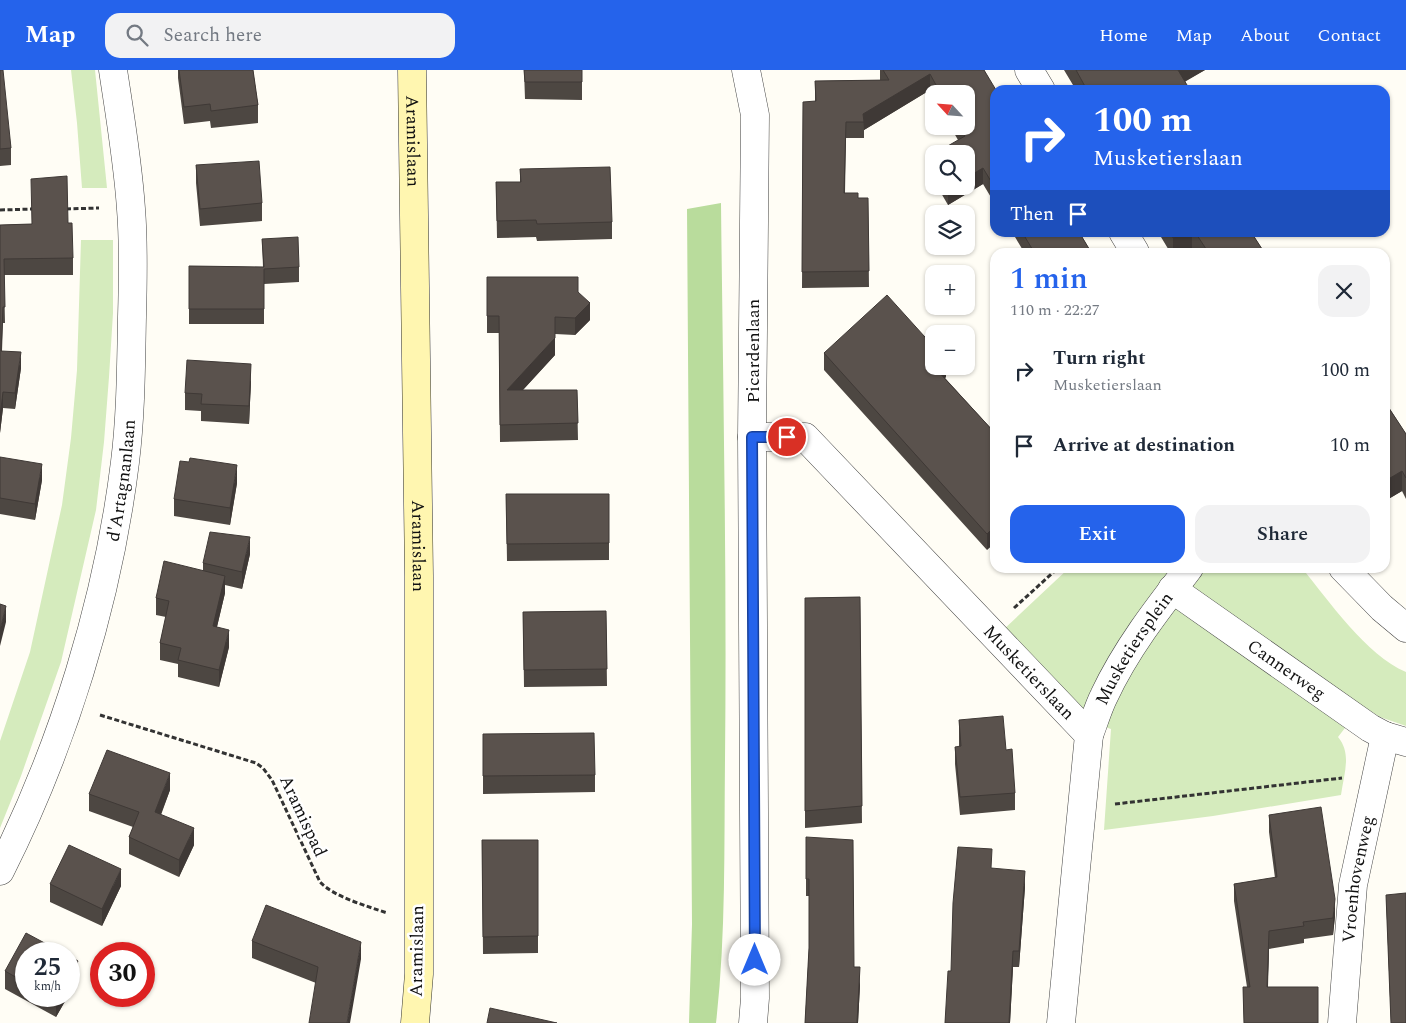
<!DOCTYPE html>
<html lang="en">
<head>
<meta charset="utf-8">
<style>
	:root { --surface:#fff; --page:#f2f2f3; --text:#1f2937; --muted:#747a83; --accent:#2563eb }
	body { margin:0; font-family:Spectral,serif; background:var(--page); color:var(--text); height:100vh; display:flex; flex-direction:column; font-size:19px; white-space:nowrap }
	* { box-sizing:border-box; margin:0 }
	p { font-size:16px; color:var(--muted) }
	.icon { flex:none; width:28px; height:28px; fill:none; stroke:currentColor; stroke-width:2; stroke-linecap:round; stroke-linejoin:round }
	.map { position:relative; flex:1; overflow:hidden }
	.sheet { position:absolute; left:990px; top:178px; width:400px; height:325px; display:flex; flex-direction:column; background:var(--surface); border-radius:15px; box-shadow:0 1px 4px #0004 }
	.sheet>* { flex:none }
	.top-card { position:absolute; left:990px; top:15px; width:400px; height:152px; border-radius:15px; box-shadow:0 1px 4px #0004; background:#2563eb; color:#fff; overflow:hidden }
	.needle { width:32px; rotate:296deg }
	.tools { position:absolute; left:925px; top:15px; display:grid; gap:10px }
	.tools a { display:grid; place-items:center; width:50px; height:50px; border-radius:10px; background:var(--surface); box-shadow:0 1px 4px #0004; font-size:25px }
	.speed { position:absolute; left:15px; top:872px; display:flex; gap:10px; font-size:25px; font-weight:700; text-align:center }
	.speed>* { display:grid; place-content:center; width:65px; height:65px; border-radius:50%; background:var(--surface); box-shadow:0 1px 4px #0004; line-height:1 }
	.speed small { font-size:12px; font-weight:400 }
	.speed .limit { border:8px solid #d22; background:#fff; color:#111 }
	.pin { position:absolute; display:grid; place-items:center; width:42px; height:42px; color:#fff; margin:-21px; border:2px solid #fff; border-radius:50%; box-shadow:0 1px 5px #0007 }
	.me { position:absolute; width:55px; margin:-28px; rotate:0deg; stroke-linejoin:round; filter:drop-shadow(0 0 4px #0008) }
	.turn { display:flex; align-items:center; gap:18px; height:105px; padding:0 20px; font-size:22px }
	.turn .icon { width:65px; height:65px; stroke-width:2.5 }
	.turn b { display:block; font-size:35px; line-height:42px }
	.then { display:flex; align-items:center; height:48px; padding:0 20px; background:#0003; gap:10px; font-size:19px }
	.round { display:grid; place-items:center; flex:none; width:52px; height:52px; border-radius:15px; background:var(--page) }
	.overview { display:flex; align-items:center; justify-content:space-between; height:85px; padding:0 20px }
	h1 { font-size:30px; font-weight:600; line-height:38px; color:var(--accent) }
	.button { display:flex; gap:10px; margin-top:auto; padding:10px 20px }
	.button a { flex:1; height:58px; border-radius:15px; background:var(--accent); color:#fff; font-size:20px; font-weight:600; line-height:58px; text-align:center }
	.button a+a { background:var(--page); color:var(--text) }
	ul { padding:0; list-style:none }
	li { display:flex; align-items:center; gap:15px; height:75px; padding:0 20px }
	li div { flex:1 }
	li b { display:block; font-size:19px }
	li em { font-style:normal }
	header { display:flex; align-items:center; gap:30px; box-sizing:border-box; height:70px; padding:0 25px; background:var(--accent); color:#fff }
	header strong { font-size:24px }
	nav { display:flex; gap:28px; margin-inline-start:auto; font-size:18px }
	.search { width:350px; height:45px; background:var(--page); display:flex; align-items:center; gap:12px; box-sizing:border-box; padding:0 18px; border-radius:15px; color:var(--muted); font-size:19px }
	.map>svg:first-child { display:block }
	.green { fill:#d5ebbd }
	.forest { fill:#b9dc9c }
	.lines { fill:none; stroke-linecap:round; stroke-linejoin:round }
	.street-casing { stroke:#444; stroke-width:29 }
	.secondary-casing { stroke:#333; stroke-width:29 }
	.path { stroke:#333; stroke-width:3; stroke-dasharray:5 2.5; stroke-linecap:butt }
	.street { stroke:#fff; stroke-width:28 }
	.secondary { stroke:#fff6b0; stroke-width:28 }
	.wall { fill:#4d4742 }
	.shaded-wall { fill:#3f3936 }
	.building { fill:#5a524d; stroke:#3f3936 }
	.route-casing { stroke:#184099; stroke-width:12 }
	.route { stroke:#2563eb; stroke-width:9 }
	.labels { text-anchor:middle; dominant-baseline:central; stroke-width:5; stroke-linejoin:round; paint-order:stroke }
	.street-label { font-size:18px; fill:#111; stroke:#fff }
</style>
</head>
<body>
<header>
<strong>Map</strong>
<div class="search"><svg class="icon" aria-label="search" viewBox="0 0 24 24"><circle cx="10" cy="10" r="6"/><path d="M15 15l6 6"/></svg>Search here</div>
<nav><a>Home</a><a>Map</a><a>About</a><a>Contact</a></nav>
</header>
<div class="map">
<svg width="1406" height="953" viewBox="0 0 1406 953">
	<rect width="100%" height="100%" fill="#fffdf5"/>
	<path class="green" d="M71,0H95L107,118H82L77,53Z
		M81,170H113V243L109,307L104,372L96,440L61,592L21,706L0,758V671L30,582L62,435L71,368L77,300Z
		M1069,498H1302C1329,531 1366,585 1406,602V656L1380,647L1362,636L1338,667C1352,684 1344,703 1341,725L1213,746L1104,760L1111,659L1086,651L1002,561Z"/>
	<path class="forest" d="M721,133C723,319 727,504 725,690C724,777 726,866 716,953H689L692,854L687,139Z"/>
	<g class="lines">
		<defs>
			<g id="street">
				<path d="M746,0L755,45L752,367L755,928L753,953"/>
				<path d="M1029,0L1041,20"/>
				<path d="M1123,162L1135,182"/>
				<path id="s1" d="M752,367H805L1089,665L1061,953"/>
				<path d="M1343,498L1382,538L1406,558"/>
				<path id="s2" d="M1172,519L1370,658L1385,666L1406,672"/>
				<path id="s3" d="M1089,665C1094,652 1098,638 1104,626C1126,579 1158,538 1189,498"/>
				<path id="s4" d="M0,801C63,676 108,531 125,392C131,344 131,295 132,247C133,211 134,175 131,139C128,93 120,46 113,0"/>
				<path id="s5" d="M1342,953L1353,815L1385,666"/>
			</g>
			<g id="secondary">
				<path id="s6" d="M412,0L419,506V904L415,953"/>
			</g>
		</defs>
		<use href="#street" class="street-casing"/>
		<use href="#secondary" class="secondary-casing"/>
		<path class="path" d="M66,139L99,138
			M0,140L34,139
			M1014,538L1058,498
			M100,645L256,693L263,698L272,710L320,812C334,827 367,836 387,843
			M1115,734L1342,708"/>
		<use href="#street" class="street"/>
		<use href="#secondary" class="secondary"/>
	</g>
	<path class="wall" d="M0,0L11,78V95L0,96Z
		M178,0H253L258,35V53L211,58L210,51L184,54L178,8Z
		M524,0H582V30L525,29Z
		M880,0H984L995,20V134L983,114L948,135L937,116H966L958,70L950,56H966V24H934V28L930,20L864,60V68H846L845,123L858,128H868L869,217L802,218L803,32H815V11L880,10Z
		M1064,0H1205L1185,11L1187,20H1076Z
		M934,84V112L929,103V87Z
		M196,95L262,133V151L200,156L196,113Z
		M520,99L612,152V169L537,171L536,167L497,168L496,112H520Z
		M68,153L73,188V205H4L5,253H3L2,281L21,298L15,339L3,338L0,363V155Z
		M1012,162H1079L1091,182H1024Z
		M1158,162H1251L1264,182H1195L1192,178L1184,182H1170Z
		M262,169L299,197V212L264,214V254H189V196L263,197Z
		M487,207L578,222L590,250L575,265L555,264V285L523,320H577L578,370L500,372L499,263H487Z
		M824,283L946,296V307L945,308L995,363L987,480L824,300Z
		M251,311L249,354L201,351V341L185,340V323Z
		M1385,332L1406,364V429L1402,421L1385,431Z
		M0,387L42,410L35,450L0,444Z
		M237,413L230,455L174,446V429Z
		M506,424L609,473V490L507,491Z
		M250,484L242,519L225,515V523L217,557L229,577L219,617L178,607V594L160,590V573L166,547L156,545V528L203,501V493Z
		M860,527L862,753L805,758V528Z
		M606,541L607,616L524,617L523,542Z
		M959,650L1006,680L1015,723V740L960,745L955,694V677H959Z
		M483,664L595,705V722L483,724Z
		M170,720L161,745L194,775L179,807L129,784V767L133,757L89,741V724Z
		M1269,745L1335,846L1333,865L1304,869V873L1269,879L1268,917L1318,953H1244L1243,917H1247L1234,831V814L1275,808L1269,762Z
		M806,767L860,915L858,953H805L809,878V826H806Z
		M482,770L538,866V883L483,884Z
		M992,798L1025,817L1019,897H1013L1010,953H945L951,901Z
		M50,814L121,816L102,856L50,832Z
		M1386,825L1406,953H1391Z
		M252,871L361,889L316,913L252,888Z
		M26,884V926H68L56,947L5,919V901Z"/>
	<path class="shaded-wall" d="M1176,0H1205L1176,17Z
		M930,4V20L864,60L863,44Z
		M1187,15V20H1181V18Z
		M983,98V114L948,135V119L952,116H966V108Z
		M1183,162H1192V178L1184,182H1173V168Z
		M590,233V250L575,265V248Z
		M555,268V285L507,337V320Z
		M21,282V298L15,339V323Z
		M251,294V311L249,354V336Z
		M939,296H946V307L936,315V299Z
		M3,322V338L0,363V347Z
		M42,394V410L35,450V434Z
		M237,395V413L230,455V438Z
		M1402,401V421L1385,431V411Z
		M995,456V473L987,480V464Z
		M250,467V484L242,519V502Z
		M225,506V523L213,573V556Z
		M6,536V552L0,576V560Z
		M229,560V577L219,617V600Z
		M170,703V720L155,759V742Z
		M194,758V775L179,807V790Z
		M121,799V816L102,856V839Z
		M1025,801V817L1019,897V881Z
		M1335,829V846L1333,865V848Z
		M1269,861V879L1267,934V917Z
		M361,872V889L350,953H347Z
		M1013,881V897L1010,953H1009Z
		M78,891V908L69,924V907Z
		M860,897V915L858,953H857Z
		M58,926H68L56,947V930Z"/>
	<path class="building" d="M0,0H3L11,78L0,79Z
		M179,0H253L258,35L211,41L210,34L184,37Z
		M524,0H582V12H525Z
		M883,0H984L996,20L995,118L983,98L966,108V84H934L965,66L959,56H966V24H941L930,4L863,44L864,52H846L844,123H858V128H868L869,201L802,202L803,32L816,31L815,11L889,10Z
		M1076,0H1178L1187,15L1181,18L1182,20H1087Z
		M934,84V96L929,87Z
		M259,91L262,133L200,139L196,95Z
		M610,97L612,152L537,154L536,150L497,151L496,112H521L520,99Z
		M67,106L68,153H72L73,188L4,189L5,237H3L1,281L21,282L15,323L3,322L0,347V155L32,154L31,109Z
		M1022,162H1079L1091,182H1034Z
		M1170,162H1183L1173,168Z
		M1195,162H1251L1264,182H1208Z
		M298,167L299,197L264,199V239H189V196L264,197L262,169Z
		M487,207H578V222L590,233L575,248L555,247V268L507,320H577L578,353L500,355L499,246H487Z
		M887,225L934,277V296H939L936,299L995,363V456L987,464L824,283Z
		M187,290L251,294L249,336L201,334L202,324L185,323Z
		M1385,332L1406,364V408L1402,401L1385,411Z
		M0,387L42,394L35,434L0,428Z
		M190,388L237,395L230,438L174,429L180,391L189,392Z
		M506,424H609V473L507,474Z
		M210,462L250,467L242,502L203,493Z
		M164,491L225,506L213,556L229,560L219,600L178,590L181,578L160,573L169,531L156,528Z
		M860,527L862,736L805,741V528Z
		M0,534L6,536L0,560Z
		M606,541L607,599L524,600L523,542Z
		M1003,646L1006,680L1012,679L1015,723L960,727L955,677L961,676L959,650Z
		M594,663L595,705L483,706V664Z
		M107,680L170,703L155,742L194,758L179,790L129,767L139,742L89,724Z
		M1321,737L1335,829L1333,848L1303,852L1304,856L1269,861L1267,917H1318V953H1244L1243,917H1250L1234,814L1277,807L1269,745Z
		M806,767L853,770L854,897H860L857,953H805L809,878V809H806Z
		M482,770H538V866L483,867Z
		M69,775L121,799L102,839L50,814Z
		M958,777L992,779L991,798L1025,801L1019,881H1013L1009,953H945L948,901H951L953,833Z
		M1406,823V953H1391L1386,825Z
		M266,835L361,872L347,953H309L318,897L252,871Z
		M26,863L65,884H26V913L5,901Z
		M69,886L78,891L69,907Z
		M50,926H58L56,930Z
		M490,938L557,953H487Z"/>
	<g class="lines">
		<defs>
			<path id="route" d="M755,890L752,367H787"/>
		</defs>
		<use href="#route" class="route-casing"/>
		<use href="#route" class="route"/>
	</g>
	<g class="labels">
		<g class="street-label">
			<text stroke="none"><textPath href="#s6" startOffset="71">Aramislaan</textPath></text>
			<text transform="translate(753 281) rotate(-90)">Picardenlaan</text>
			<text stroke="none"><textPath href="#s4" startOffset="411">d'Artagnanlaan</textPath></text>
			<text stroke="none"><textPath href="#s6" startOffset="476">Aramislaan</textPath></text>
			<text stroke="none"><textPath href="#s3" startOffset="98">Musketiersplein</textPath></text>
			<text stroke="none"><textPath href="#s2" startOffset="140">Cannerweg</textPath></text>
			<text stroke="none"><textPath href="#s1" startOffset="378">Musketierslaan</textPath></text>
			<text transform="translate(303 746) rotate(65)">Aramispad</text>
			<text stroke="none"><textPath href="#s5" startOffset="145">Vroenhovenweg</textPath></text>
			<text transform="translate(417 881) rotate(-89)">Aramislaan</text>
		</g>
	</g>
</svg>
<div class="tools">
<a><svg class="needle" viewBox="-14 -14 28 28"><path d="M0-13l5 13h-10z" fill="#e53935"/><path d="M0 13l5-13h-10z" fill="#747a83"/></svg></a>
<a><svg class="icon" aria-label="search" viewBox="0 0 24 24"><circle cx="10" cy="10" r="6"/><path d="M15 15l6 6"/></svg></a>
<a><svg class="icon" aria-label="layers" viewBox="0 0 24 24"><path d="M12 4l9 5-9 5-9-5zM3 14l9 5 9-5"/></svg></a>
<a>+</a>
<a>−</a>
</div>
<div class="speed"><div>25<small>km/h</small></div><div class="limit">30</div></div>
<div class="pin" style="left:787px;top:367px;background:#d93025"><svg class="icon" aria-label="arrive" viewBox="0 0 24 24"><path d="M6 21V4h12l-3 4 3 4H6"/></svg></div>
<svg class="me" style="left:755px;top:890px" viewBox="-20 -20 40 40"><circle r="19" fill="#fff"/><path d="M0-13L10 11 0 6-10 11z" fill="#2563eb"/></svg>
<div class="top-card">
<div class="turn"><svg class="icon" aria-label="right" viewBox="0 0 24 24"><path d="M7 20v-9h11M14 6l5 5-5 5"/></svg><div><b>100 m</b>Musketierslaan</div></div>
<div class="then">Then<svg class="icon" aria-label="arrive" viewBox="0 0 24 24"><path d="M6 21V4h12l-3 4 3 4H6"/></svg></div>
</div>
<section class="sheet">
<div class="overview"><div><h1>1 min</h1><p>110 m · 22:27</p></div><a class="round"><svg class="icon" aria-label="close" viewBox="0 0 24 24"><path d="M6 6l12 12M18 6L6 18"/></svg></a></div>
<ul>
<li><svg class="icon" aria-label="right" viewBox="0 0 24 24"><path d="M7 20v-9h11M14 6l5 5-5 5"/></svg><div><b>Turn right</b><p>Musketierslaan</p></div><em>100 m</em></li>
<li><svg class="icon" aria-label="arrive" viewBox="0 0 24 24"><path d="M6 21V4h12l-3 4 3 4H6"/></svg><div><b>Arrive at destination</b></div><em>10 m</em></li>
</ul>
<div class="button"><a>Exit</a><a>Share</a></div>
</section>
</div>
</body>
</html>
